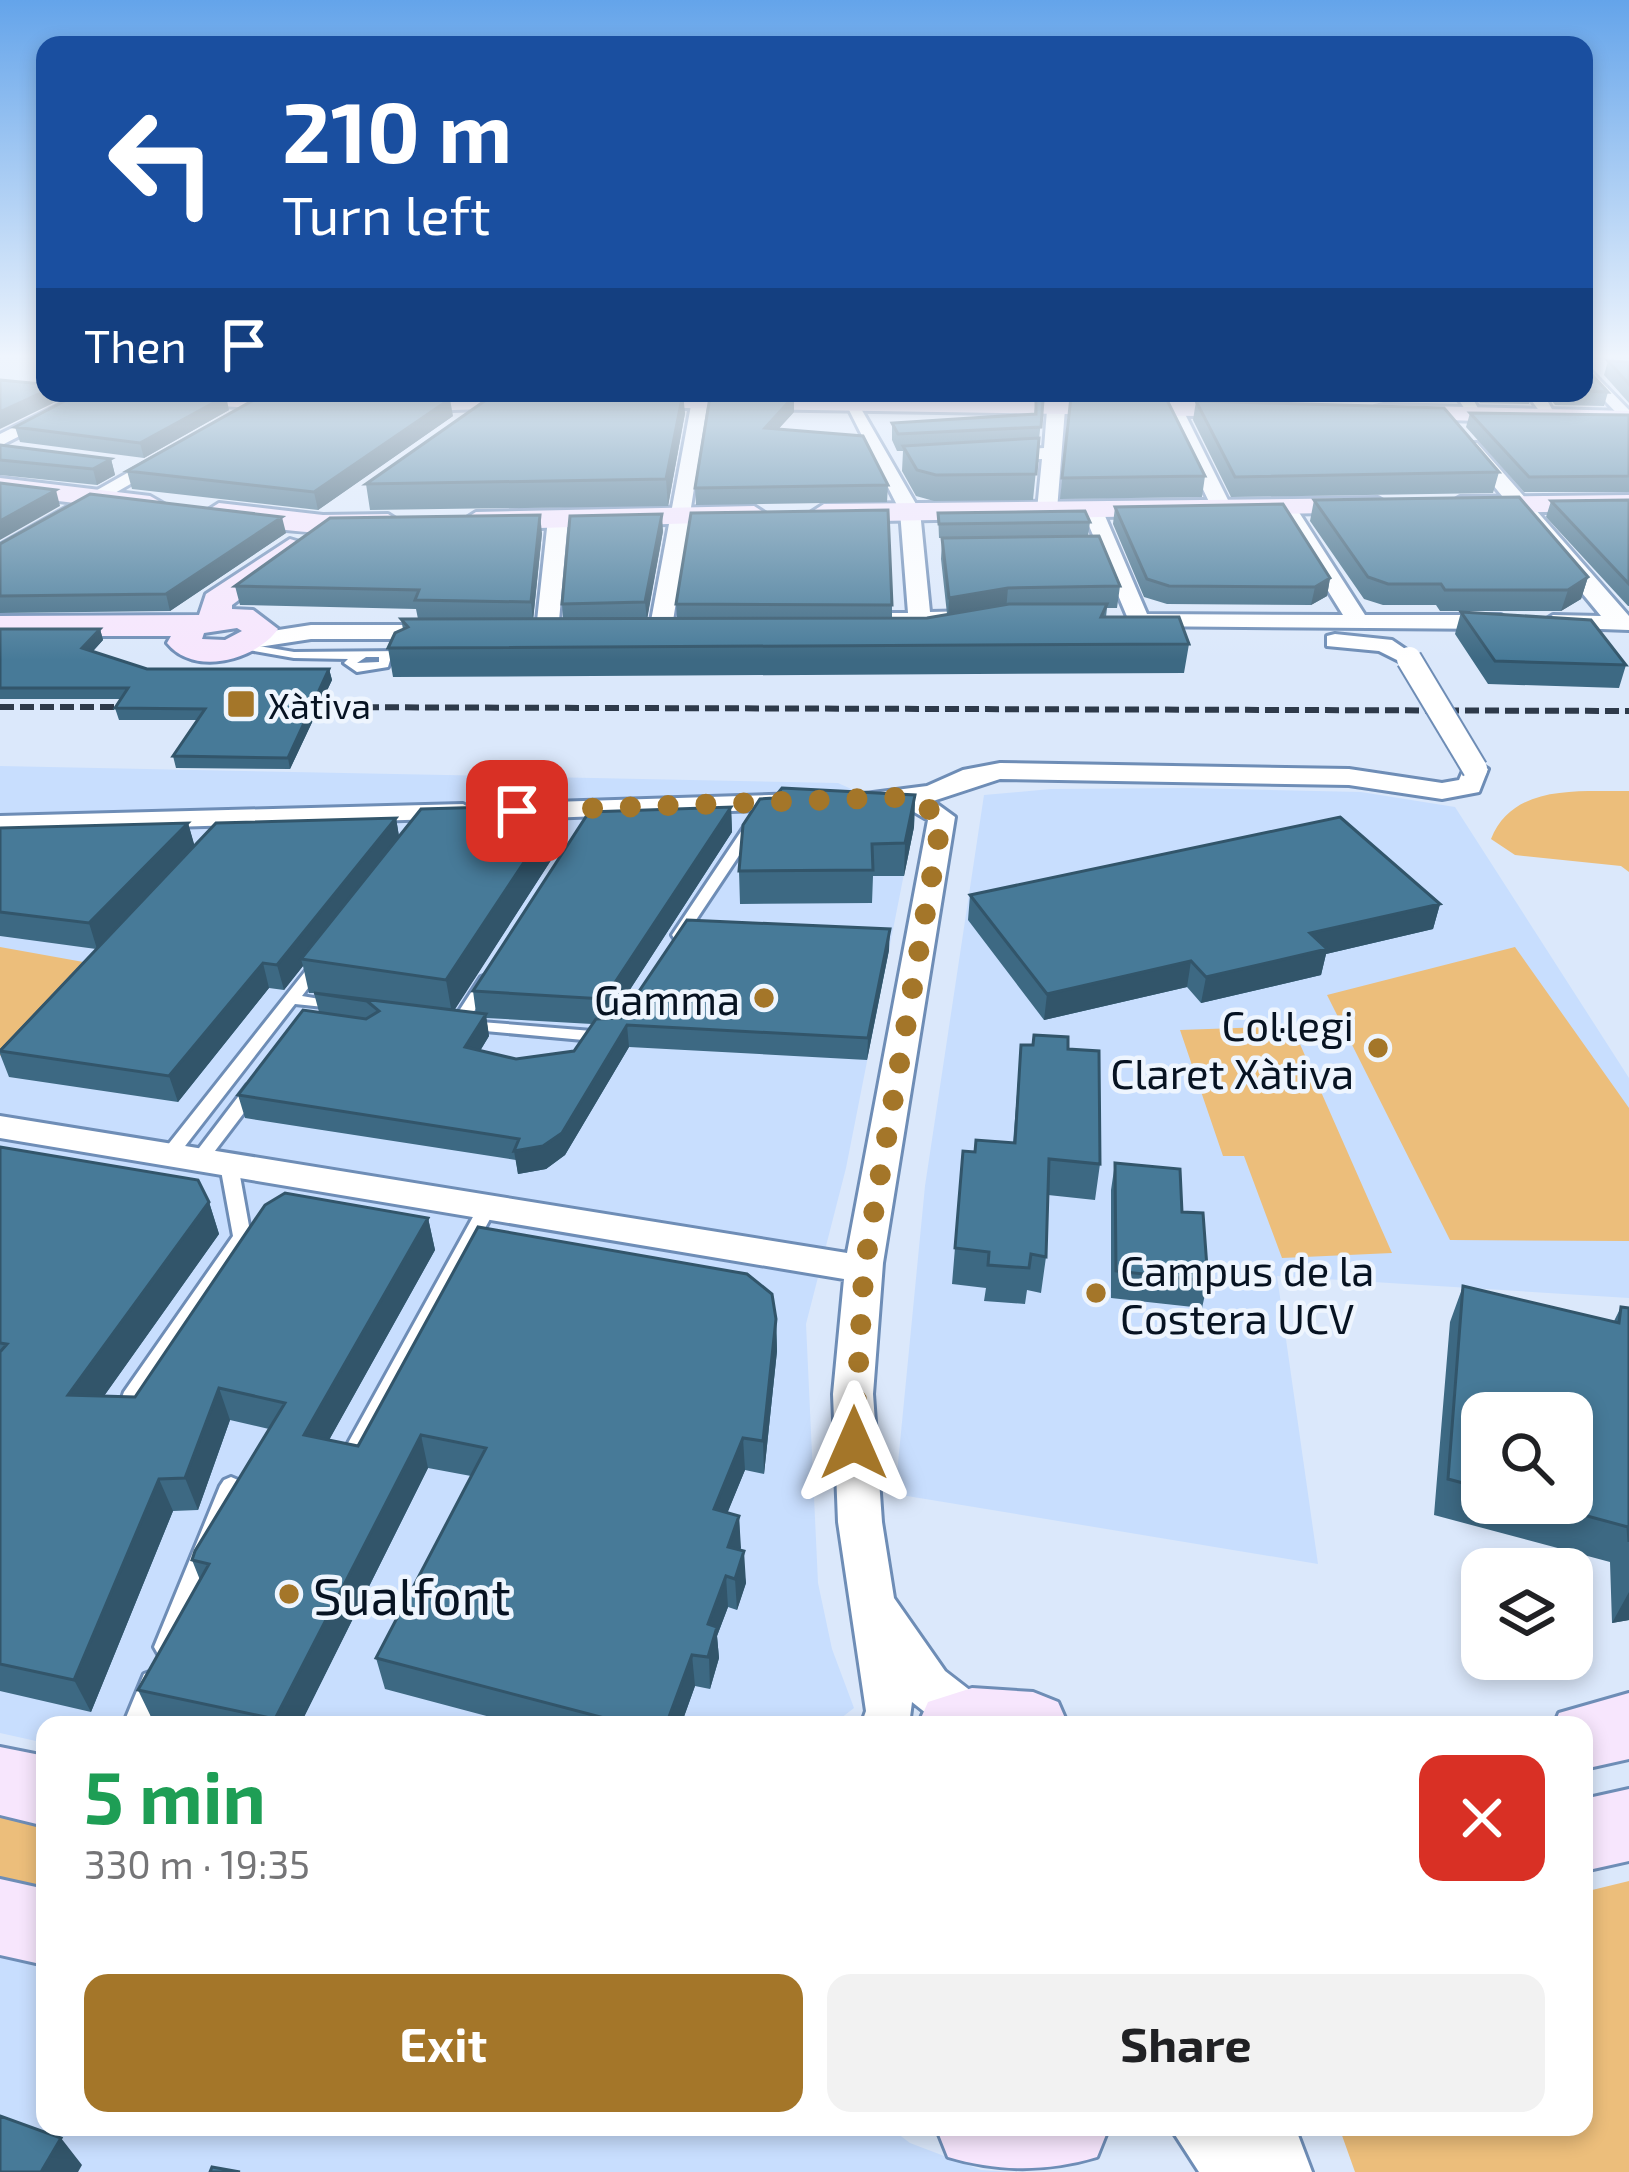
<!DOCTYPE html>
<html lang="en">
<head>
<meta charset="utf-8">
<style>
	:root { --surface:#fff; --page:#f2f2f2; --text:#202124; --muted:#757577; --accent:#a47629 }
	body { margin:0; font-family:"Exo 2",sans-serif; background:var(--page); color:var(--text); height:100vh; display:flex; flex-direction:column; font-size:45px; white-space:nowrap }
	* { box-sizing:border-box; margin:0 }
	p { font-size:39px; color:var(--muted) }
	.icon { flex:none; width:66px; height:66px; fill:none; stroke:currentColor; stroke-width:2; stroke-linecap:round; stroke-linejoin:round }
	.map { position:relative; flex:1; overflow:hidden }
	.sheet { position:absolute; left:36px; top:1716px; width:1557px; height:420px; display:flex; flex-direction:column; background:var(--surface); border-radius:24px; box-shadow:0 6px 18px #0003 }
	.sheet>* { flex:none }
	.top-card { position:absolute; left:36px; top:36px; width:1557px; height:366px; border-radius:24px; box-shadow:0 6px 18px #0003; background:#1a4fa0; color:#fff; overflow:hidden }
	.buttons { position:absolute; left:1461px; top:1392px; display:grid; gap:24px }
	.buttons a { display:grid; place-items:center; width:132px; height:132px; border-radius:24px; background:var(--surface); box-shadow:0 6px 18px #0003; font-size:60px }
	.pin { position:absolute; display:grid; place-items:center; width:102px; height:102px; color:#fff; margin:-51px; border-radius:24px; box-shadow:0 6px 18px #0006 }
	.me { position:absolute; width:132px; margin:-66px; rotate:0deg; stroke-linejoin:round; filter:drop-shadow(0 0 9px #0008) }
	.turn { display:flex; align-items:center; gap:42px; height:252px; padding:0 48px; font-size:54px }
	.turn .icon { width:156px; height:156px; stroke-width:2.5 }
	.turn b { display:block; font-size:84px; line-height:102px }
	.then { display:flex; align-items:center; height:114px; padding:0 48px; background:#0003; gap:24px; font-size:45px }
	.round { display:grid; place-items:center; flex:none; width:126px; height:126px; border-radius:24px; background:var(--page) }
	.headline { display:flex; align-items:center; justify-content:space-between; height:204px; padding:0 48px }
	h1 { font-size:72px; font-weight:700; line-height:90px; color:#1e9e55 }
	.action { display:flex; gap:24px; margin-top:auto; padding:24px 48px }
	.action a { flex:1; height:138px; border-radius:24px; background:var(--accent); color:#fff; font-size:48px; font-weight:700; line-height:138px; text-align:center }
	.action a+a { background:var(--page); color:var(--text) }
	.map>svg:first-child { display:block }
	.built { fill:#c8defe }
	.green { fill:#ecbe7b }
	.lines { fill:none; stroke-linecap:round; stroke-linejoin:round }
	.lane-casing { stroke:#6e8db6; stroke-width:6 }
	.street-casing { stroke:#6e8db6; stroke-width:6 }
	.secondary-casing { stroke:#6e8db6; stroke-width:6 }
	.lane { fill:#fff; fill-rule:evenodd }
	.street { fill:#fff; fill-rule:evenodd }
	.secondary { fill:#f7e6fd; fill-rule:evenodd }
	.rail { stroke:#2e3a4a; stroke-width:6; stroke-dasharray:14 6; stroke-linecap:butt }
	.street-bridge-casing { stroke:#6e8db6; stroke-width:28; stroke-linecap:butt }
	.street-bridge { stroke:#fff; stroke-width:24 }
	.wall { fill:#3d6983; fill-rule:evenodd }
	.shaded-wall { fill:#32556a }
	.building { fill:#477a98; stroke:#32556a; stroke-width:3 }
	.route { stroke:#a47629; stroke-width:21; stroke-dasharray:0 37.8 }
	.poi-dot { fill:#a47629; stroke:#eef5fe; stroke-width:4.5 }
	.labels { text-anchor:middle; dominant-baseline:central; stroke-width:9; stroke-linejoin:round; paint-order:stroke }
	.far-poi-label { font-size:36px; fill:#071322; stroke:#eef5fe; text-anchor:start }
	.poi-label { font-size:42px; fill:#071322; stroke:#eef5fe; text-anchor:end }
	.near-poi-label { font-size:51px; fill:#071322; stroke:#eef5fe; text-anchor:start }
</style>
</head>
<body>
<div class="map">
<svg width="1629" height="2172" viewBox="0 0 1629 2172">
	<rect width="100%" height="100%" fill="#dbe8fb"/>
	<path class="built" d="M0,766L838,783L915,818L846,1168L806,1324L818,1583L832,1649L854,1708L832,1725H45V1743L0,1733Z
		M1189,788L1361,792L1455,807L1629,1078V1298L1277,1276L1318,1564L895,1494L925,1186L984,795L1051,789Z
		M0,1953L45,1965V2127H889L910,2143L981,2170L1011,2172H0Z"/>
	<path class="green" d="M1629,791V872L1621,866L1515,855L1491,839C1513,783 1580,792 1629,791Z
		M0,947L89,963L0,1056Z
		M1515,947L1629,1108V1241L1450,1240L1327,995Z
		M1292,1026L1392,1253L1282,1258L1244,1156H1223L1180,1030Z
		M0,1806L45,1817V1899L0,1888Z
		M1629,1881V2172H1355L1339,2127H1584V1892Z"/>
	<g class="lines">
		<defs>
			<path id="lane" d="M241,643L294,652L403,651L409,654L403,657H391L388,667L357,672L344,663L348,659L294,658L237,648V644ZM366,657H379V662L357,663Z
				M751,823L758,827L686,935L679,939L674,938L672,935L746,824Z
				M320,957L328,962L302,996L343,1003L345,1006L343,1009L295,1004L175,1159H163L160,1155L163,1151L315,959Z
				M486,975L494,980L468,1021L605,1032L613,1037L605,1042L452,1028L450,1025L481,977Z
				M253,1084L259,1085L261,1089L259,1093L205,1164H193L190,1160L193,1156L247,1085Z
				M229,1159L238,1165L251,1237L141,1399V1413L138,1419L131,1421L124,1419C120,1410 120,1401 124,1392L233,1236L220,1165Z
				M488,1200L494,1202L497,1206L361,1457L354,1459L347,1457L344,1451L347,1445L479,1206L482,1202Z
				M231,1477L238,1480L242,1486L178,1647L174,1654L166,1657L158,1654L154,1647L220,1486L224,1480Z
				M152,1671L160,1674L164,1682L147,1725H123L144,1674Z"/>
			<path id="street" d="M1584,364L1629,410V426L1584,379Z
				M83,393H104L0,446V434Z
				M1033,393H1050L1065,409L1057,510L1047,516L1037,510L1042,459L993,461L984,456L993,451L1044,448L1047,410Z
				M1454,393H1470L1483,418H1471Z
				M1526,393H1543L1558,420H1546Z
				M700,395L708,400L673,621L662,628L651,621L692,400Z
				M842,396L856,400L920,511L930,612L974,611L985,618L982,623L865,627L854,620L865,613H908L900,511Z
				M1173,403L1182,408L1232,508L1229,512L1212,508L1164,408Z
				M1465,443H1477L1629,616V630L1545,627L1542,622L1553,615L1601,616L1465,451Z
				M159,455L174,459L0,559V545Z
				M1286,501L1293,503L1365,615H1501L1512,622L1501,629L1131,626L1082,509L1092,503L1102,509L1147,614L1343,615L1276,507Z
				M558,513L568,519L559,621L548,628L537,621L548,519Z
				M311,625H441L452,632L441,639H311L252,648L241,641L252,634Z
				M1335,634L1392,640L1420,659L1409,666L1379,651L1327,646V636Z
				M1475,761L1488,769L1479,792L1442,799L1349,785L1000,779L933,801L955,817L883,1263L873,1394L882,1522L894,1598L945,1671L989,1705L994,1725H941L912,1702L909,1725H861L866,1711L838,1522L833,1394L844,1279L0,1138V1116L847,1253L928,820L902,805L865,806V794L927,786L963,770L1000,763L1349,769L1442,783L1459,780L1466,764Z
				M799,794L808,796V808L521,819L508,811L521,803Z
				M463,804L476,812L472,818L0,832V816Z
				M1170,2127H1295L1312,2172H1199Z"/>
			<path id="secondary" d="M120,393C156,393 305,386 325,405L313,412L132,400Z
				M548,393L559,400L547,407L389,412L377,405L389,398Z
				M621,393L1261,403L1273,410L1261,417L622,407L610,400Z
				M1384,405L1629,411V427L1375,417V407Z
				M0,478L150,496L164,504L150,512L0,494Z
				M1629,495V511L1460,513L1446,505L1460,497Z
				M1378,498L1392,506L1388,512L824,522L810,513L824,504Z
				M219,503L323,515L388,514L402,523C380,546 243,526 209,518L205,512Z
				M754,506L768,515L764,521L476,530L462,521L476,512Z
				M290,539L300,542L305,548L300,554L232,605V609L253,610L278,629C256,660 194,677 167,643L171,636H0V616L199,615L206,594ZM237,628L242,631L225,640L202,639L204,633Z
				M972,1688L1033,1692L1058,1702L1068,1725H918L928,1702Z
				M1629,1693V1759L1584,1769V1725H1554L1559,1713Z
				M0,1747L45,1756V1826L0,1815Z
				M1629,1789V1861L1584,1871V1799Z
				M0,1879L45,1889V1965L0,1955Z
				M936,2127H1109L1097,2157C1047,2172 998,2172 948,2157Z"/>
		</defs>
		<use href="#lane" class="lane-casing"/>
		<use href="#street" class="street-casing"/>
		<use href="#secondary" class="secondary-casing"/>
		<use href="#lane" class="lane"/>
		<use href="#street" class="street"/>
		<use href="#secondary" class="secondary"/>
		<path class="rail" d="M0,707H147
			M285,707L1629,711"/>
		<defs>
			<path id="street-bridge" d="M1409,659L1475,769"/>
		</defs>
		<use href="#street-bridge" class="street-bridge-casing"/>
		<use href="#street-bridge" class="street-bridge"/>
	</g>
	<path class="wall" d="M1608,361L1629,362V403L1604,375Z
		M1584,366L1608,392L1604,406L1555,405L1546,393H1584Z
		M1056,393H1457L1455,402Z
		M1473,393H1532L1529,404L1480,403Z
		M1071,397L1205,476L1202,497L1060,499Z
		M1036,400H1043L1033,500L934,501L916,496L902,471L903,451H897L892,440V423L1034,414Z
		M1196,401L1499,472L1493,493L1231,497L1193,420Z
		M229,410L144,458L20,442L15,427Z
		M794,412L778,429L888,485L887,502L696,505L695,488Z
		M685,413L668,506L370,510L366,484Z
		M1470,413L1629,415V492H1524L1466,427Z
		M453,416L318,510L132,489L127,471Z
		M0,445L111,459L115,475L97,485L0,475Z
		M1314,500L1588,577L1581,599L1561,611H1440L1436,605H1383L1364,599L1310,521Z
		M1629,500V606H1628L1546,517L1551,501Z
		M1115,507L1330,578L1327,596L1311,605L1167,604L1144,597L1113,524Z
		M938,513L1090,522L1088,536L939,538Z
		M663,531L647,618H677L676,604L892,605V618H927L947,614L941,559L942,538L1120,586L1117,608H1107L1106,617L1189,644L1184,673L393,677L388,648L403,629L401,619H418L416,609L240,605L235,586L542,533L533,619L563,618L562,604Z
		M286,533L170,611L0,613V544Z
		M1461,612L1626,665L1619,688L1488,684L1455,634Z
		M0,629H100L103,640L93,651L147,669H329L332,680L290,769L176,768L173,756L198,720H119L115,708L121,699H0Z
		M915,795L914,827L904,876H873L872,903L740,904L739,871Z
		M562,805L566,837L454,1010L476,1013L473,991L731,807L732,832L611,1019L621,1018L889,950L867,1060L629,1047L565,1155L546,1169L518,1174L516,1160L245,1118L238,1095L319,1012L314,993H309L303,966L284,990L269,988L178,1102L9,1077L0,1054V1049L96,949L0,936V828L188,823L194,845L396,818L399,837ZM486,1018L592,1024L574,1051L516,1059L480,1051L489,1036Z
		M970,895L1440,904L1433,929L1326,954L1321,975L1201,1003L1187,987L1044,1020L968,920Z
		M1021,1045L1068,1049L1100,1164L1095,1200L1048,1195L1046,1257L1041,1293L1027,1290L1025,1304L984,1301L986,1288L952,1284L963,1151L975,1152L1013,1143Z
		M0,1147L209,1202L219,1234L104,1396L135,1397L428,1218L435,1250L329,1440L358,1446L776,1319L777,1351L764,1474L745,1470L727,1513L739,1516L740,1550L746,1583L737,1610L728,1607L717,1636L719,1658L710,1689L695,1686L681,1725H520L385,1689L376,1658L471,1476L428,1468L300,1725H170L153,1721L138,1690L200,1580L192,1560L269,1429L230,1420L198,1510L173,1511L91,1712L0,1691Z
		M1115,1163L1182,1212L1208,1281L1202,1308L1111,1298V1190Z
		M1463,1286L1614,1321L1621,1307L1629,1308V1620L1612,1623L1610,1562L1434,1515L1450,1322ZM1482,1413L1572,1503H1482Z"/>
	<path class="shaded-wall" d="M45,391V393H74L0,429V412Z
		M683,393L685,413L668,506L666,479Z
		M226,396L229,410L144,458L140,443Z
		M794,396V412L765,444V428Z
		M450,399L453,416L318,510L314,492Z
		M111,459L115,475L97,485L93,469Z
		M56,490L60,506L0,540V521Z
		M662,514L663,531L647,620L645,602Z
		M540,515L542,533L533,621L531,602Z
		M282,517L286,533L170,611L166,594Z
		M1588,577L1581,599L1561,611L1568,590Z
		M1330,578L1327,596L1311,605L1315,587Z
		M1008,588L1006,610L948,620L949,598Z
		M100,629L103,640L86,659L82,648Z
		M329,669L332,680L290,769L288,758Z
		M915,795L914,827L904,876L905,843Z
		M562,805L566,837L452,1014L446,980Z
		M731,807L732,832L607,1025L604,999Z
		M396,818L400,842L301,959L303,966L284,990L277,965Z
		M188,823L195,847L97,949L89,923Z
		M1440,904L1433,929L1326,954L1321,975L1201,1003L1206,977L1310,933Z
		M890,929L889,950L867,1060L868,1038Z
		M1191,961L1187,987L1044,1020L1047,994Z
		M263,963L269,988L178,1102L169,1076Z
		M486,1014L489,1036L469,1069L465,1047Z
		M627,1025L629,1047L565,1155L546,1169L518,1174L514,1151Z
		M209,1202L219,1234L82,1427L68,1395Z
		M428,1218L435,1250L314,1467L304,1435Z
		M776,1319L777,1351L764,1474L763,1441Z
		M219,1388L230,1420L198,1510L185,1478Z
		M421,1435L428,1468L300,1725H277L275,1719Z
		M743,1438L745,1470L716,1541L714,1509Z
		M159,1479L173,1511L91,1712L74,1680Z
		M739,1516L741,1548L730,1579L728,1547Z
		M744,1551L746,1583L737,1610L735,1579Z
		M726,1576L728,1607L717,1636L719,1658L710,1689L708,1624Z
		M1629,1592V1620L1612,1623Z
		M692,1655L695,1686L681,1725H666Z
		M61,2138L82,2165L78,2172H41Z"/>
	<path class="building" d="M1608,361L1629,362V384Z
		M1584,366L1608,392L1584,391Z
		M0,380L42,384L45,382V391L0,412Z
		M80,393H176L226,396L140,443L15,427Z
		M496,393H683L666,479L366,484Z
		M261,396L450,399L314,492L127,471Z
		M794,396L765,428L863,436L888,485L695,488L710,397Z
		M1071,397L1167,400L1205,476L1062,478Z
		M1036,400H1043L1041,427L898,434L892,423L1036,414Z
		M1196,401L1444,408L1499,472L1235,477Z
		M1470,413L1629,415V476L1529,477Z
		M1039,438L1036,474L936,475L917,470L903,446Z
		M0,445L111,459L93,469L0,460Z
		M0,483L56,490L0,521Z
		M90,494L282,517L166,594L0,596V544Z
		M1519,497L1588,577L1568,590H1445L1441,584H1388L1368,577L1314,500Z
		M1629,500V584L1551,501Z
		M1283,504L1330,578L1315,587L1169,586L1147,579L1115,507Z
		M888,510L892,605L676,604L691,513Z
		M1085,511L1090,522L939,524L938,513Z
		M662,514L645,602L562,604L570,516Z
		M540,515L531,602L415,600L419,590L235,586L330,518Z
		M1099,536L1120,586L1008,588L949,598L942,538Z
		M1009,604H1107L1101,617H1179L1189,644L388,648L395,633L408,627L401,619L927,618Z
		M1461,612L1591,620L1626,665L1495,661Z
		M0,629H100L82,648L147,669H329L288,758L173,756L205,709L115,708L128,688H0Z
		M782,788L915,795L905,843L872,844L873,870L739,871L743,825L760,799L774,798Z
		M562,805L446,980L301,959L421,809Z
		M731,807L604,999L473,991L589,812Z
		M1340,817L1440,904L1310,933L1327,949L1206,977L1191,961L1047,994L970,895Z
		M396,818L277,965L263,963L169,1076L0,1051L216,823Z
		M188,823L89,923L0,912V828Z
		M687,920L890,929L868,1038L627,1025L562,1133L543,1146L514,1151L519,1139L238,1095L303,1010L366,1019L379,1011L367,1001L314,993L486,1014L465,1047L516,1059L574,1051L596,1019L621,1018Z
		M1034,1035L1068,1037V1049L1099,1051L1100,1164L1049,1159L1046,1257L1031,1254L1029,1268L988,1265L989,1252L955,1248L963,1151L975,1152L976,1140L1015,1143L1021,1045H1033Z
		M0,1147L198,1180L209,1202L68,1395L135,1397L265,1205L285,1193L428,1218L304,1435L358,1446L478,1227L747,1274L772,1294L776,1319L763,1441L743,1438L714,1509L739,1516L728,1547L744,1551L735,1579L726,1576L708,1624L717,1627L708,1657L692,1655L666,1725H631L376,1658L486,1448L421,1435L275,1719L138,1690L209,1564L192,1560L195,1551L285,1403L219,1388L185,1478L159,1479L74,1680L0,1664V1352L7,1344L0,1343Z
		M1115,1163L1180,1169L1182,1212L1203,1213L1208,1281L1116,1271Z
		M1463,1286L1619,1323L1621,1307L1629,1308V1542L1628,1527L1539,1503H1572V1413H1482V1488L1448,1479Z
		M0,2116L61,2138L41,2172H0Z
		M212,2167L240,2172H210Z"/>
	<linearGradient id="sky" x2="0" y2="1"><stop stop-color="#64a4ea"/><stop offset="0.54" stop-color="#eff5fd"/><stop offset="1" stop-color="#eff5fd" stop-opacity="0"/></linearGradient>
	<rect width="1629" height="660" fill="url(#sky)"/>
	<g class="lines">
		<path class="route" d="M517,811L908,797L942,817L864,1269L854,1443"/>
	</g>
	<g class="poi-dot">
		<rect x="226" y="689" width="30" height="30" rx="6"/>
		<circle cx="764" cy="998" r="12"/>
		<circle cx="1378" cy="1048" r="12"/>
		<circle cx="1096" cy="1293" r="12"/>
		<circle cx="289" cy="1594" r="12"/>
	</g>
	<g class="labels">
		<g class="far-poi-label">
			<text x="268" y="704">Xàtiva</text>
		</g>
		<g class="poi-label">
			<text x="740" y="998">Gamma</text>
			<text x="1354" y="1024">Col·legi<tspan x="1354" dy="48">Claret Xàtiva</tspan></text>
			<text x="1120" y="1269" text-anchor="start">Campus de la<tspan x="1120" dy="48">Costera UCV</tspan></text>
		</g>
		<g class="near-poi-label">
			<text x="313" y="1594">Sualfont</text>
		</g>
	</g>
</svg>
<div class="buttons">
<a><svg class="icon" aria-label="search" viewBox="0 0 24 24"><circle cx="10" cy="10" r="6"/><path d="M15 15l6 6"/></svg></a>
<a><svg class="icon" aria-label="layers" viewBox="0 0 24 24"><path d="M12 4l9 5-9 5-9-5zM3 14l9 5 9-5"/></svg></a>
</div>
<div class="pin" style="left:517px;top:811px;background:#d93025"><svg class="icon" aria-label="arrive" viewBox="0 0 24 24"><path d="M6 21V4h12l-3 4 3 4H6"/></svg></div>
<svg class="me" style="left:854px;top:1443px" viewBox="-20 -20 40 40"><path d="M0-17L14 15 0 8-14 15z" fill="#a47629" stroke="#fff" stroke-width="4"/></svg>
<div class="top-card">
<div class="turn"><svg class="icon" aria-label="left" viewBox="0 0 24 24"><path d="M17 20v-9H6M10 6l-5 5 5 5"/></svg><div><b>210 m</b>Turn left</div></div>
<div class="then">Then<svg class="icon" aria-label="arrive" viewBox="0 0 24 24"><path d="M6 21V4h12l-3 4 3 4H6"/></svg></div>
</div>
<section class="sheet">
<div class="headline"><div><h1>5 min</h1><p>330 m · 19:35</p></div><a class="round" style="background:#d93025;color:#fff"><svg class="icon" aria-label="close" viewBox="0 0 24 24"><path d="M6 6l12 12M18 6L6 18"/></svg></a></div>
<div class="action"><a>Exit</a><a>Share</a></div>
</section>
</div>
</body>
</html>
